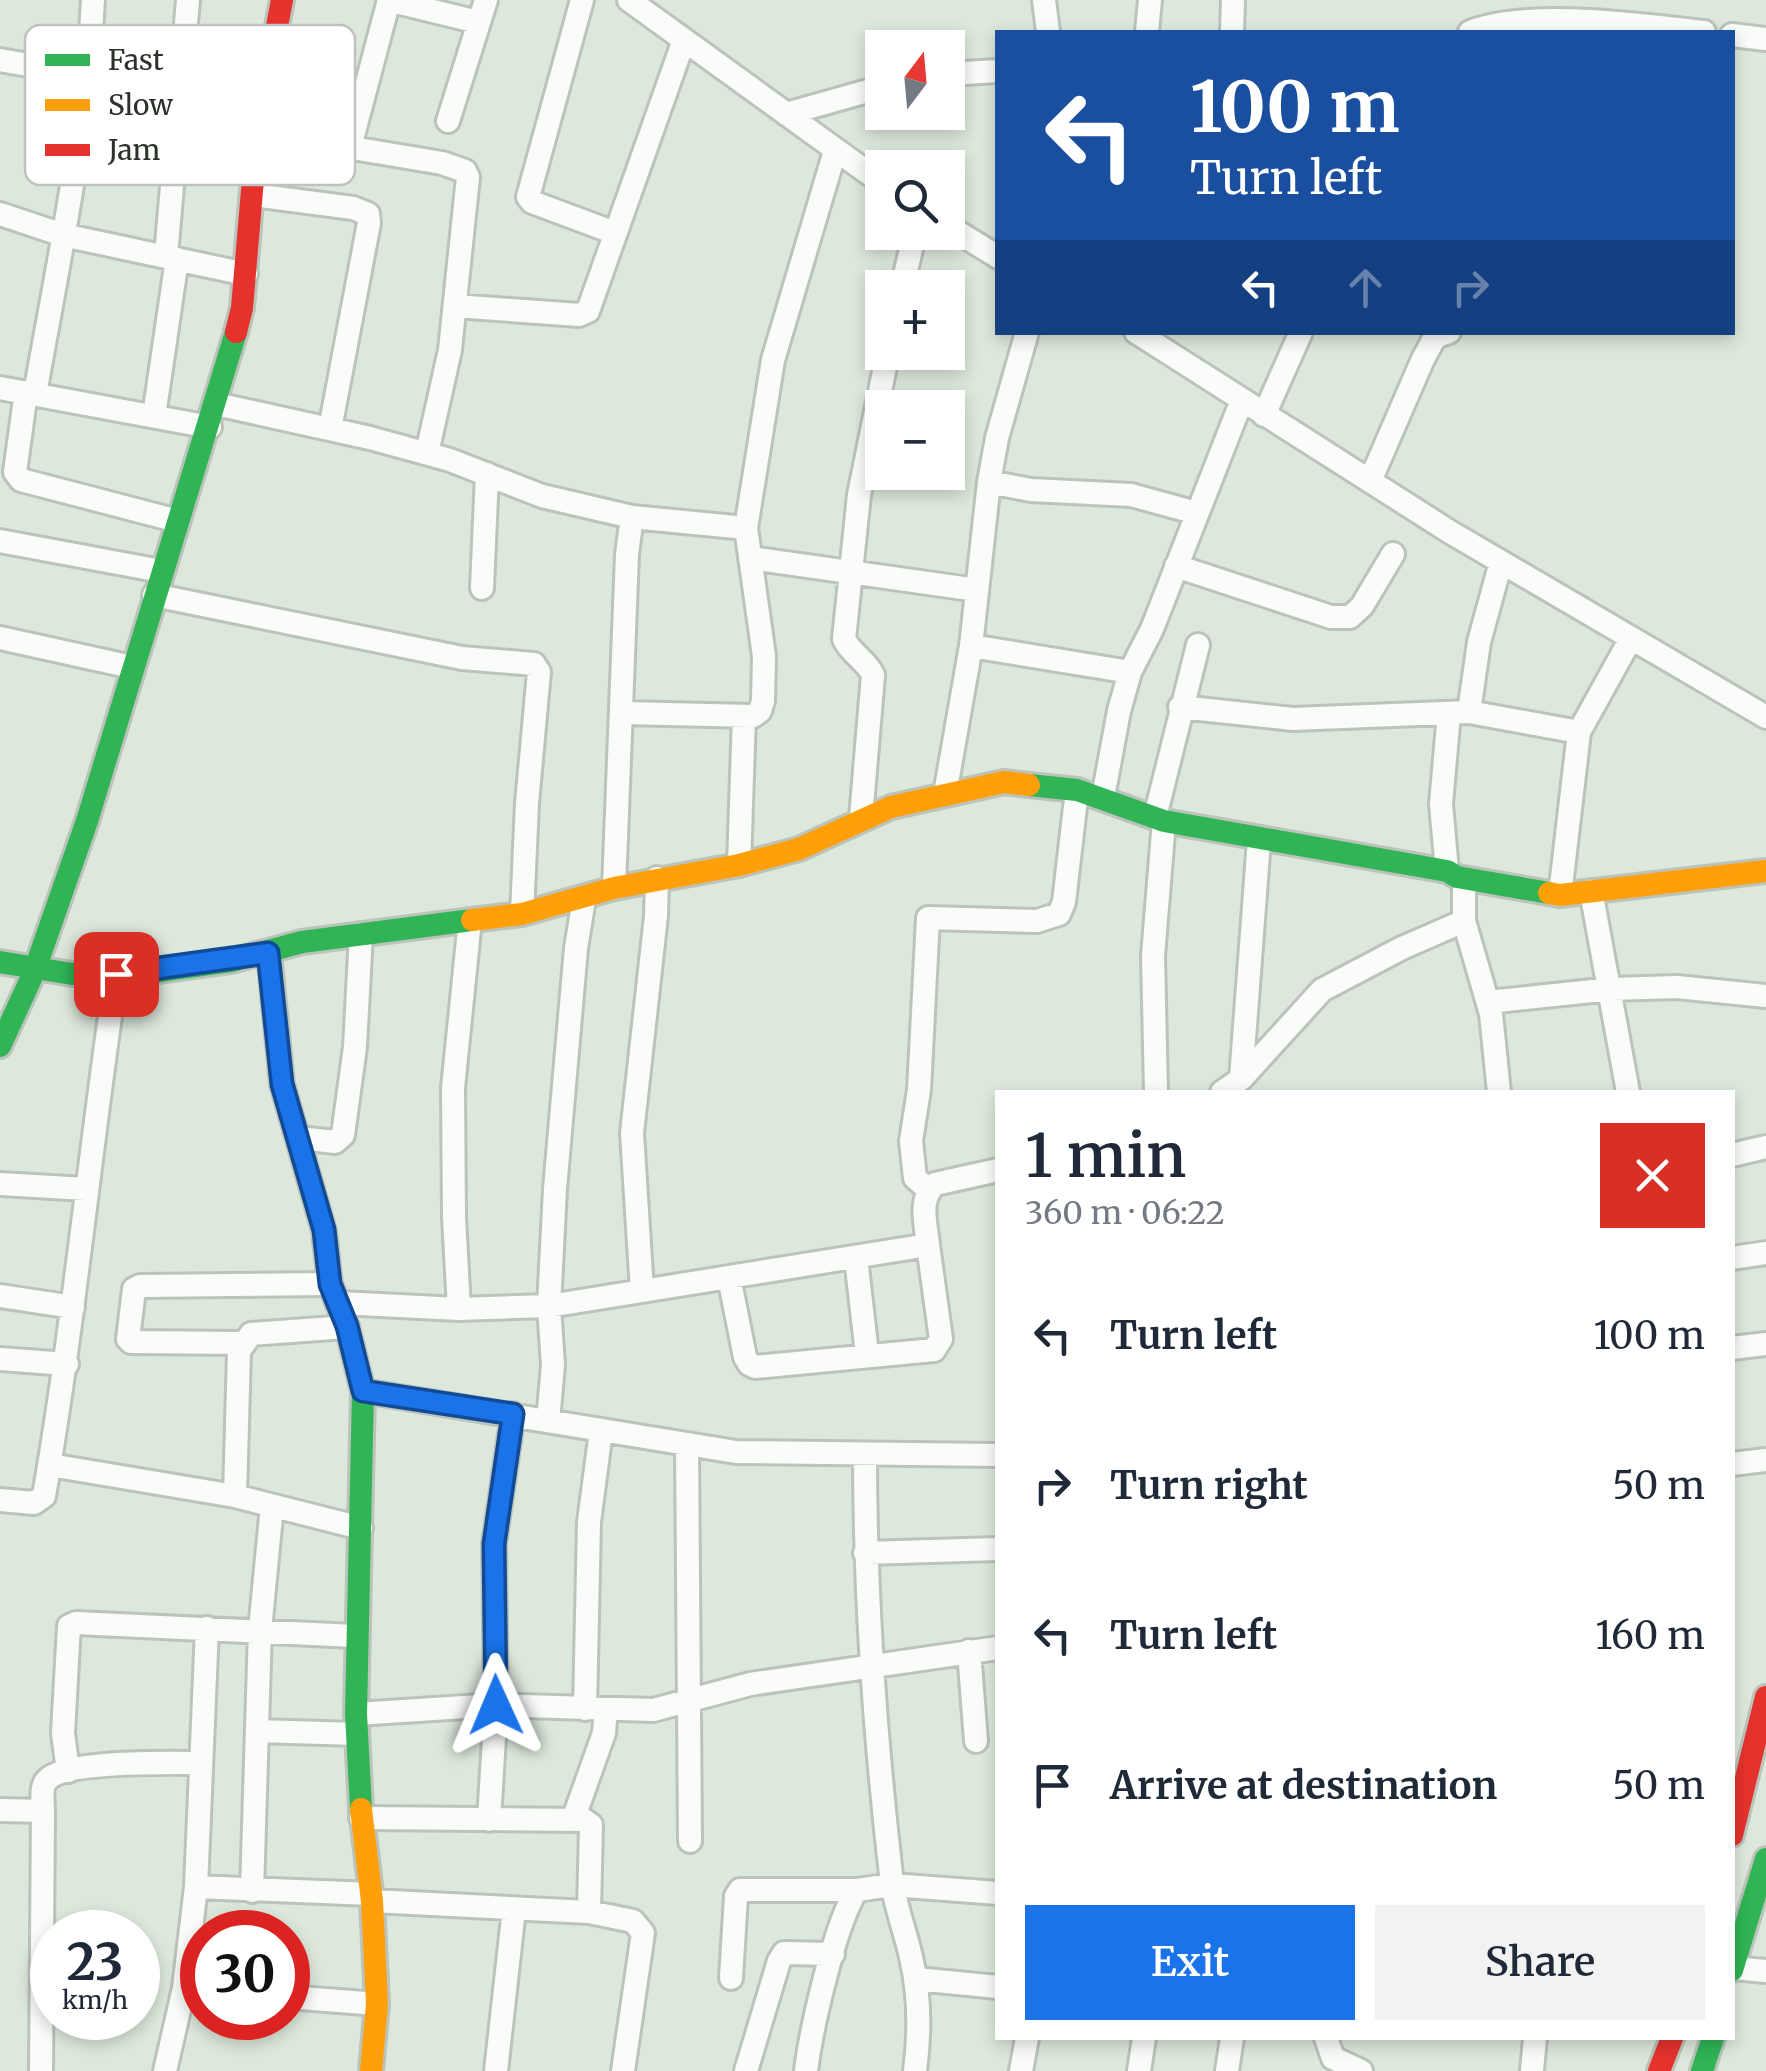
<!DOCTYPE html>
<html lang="en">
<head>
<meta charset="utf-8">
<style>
	:root { --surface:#fff; --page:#f2f2f3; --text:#1f2937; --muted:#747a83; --accent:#1a73e8 }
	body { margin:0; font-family:Merriweather,serif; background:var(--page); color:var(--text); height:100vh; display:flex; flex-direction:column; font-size:38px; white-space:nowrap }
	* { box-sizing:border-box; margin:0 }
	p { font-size:32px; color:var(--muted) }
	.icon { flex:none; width:55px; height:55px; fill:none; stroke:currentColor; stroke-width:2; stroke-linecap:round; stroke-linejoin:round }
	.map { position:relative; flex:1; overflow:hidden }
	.details { position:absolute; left:995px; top:1090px; width:740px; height:950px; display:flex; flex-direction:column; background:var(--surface); border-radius:0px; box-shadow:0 5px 15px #0003 }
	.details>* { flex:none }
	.banner { position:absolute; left:995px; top:30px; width:740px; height:305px; border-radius:0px; box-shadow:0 5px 15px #0003; background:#1a4fa0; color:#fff; overflow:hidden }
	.needle { width:65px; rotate:16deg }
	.fabs { position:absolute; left:865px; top:30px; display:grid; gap:20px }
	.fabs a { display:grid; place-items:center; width:100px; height:100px; border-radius:0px; background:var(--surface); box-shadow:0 5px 15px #0003; font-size:50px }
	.speed { position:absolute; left:30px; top:1910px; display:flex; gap:20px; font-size:50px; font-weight:700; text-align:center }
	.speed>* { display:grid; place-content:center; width:130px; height:130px; border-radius:50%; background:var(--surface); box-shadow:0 5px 15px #0003; line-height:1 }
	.speed small { font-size:25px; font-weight:400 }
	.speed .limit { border:15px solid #d22; background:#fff; color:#111 }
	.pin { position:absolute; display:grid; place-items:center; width:85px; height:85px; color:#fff; margin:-42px; border-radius:20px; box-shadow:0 5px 15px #0006 }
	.me { position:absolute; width:110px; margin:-55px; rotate:359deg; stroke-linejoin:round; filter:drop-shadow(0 0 8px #0008) }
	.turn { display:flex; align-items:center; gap:35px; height:210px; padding:0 30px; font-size:45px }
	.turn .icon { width:130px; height:130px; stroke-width:2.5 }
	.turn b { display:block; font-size:70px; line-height:85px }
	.lanes { display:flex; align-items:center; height:95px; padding:0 30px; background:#0003; justify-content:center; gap:50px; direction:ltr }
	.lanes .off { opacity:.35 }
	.round { display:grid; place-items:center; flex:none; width:105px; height:105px; border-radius:0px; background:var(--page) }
	.head { display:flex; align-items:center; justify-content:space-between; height:170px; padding:0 30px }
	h1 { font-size:60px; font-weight:600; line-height:75px }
	.primary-button { display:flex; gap:20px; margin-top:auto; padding:20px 30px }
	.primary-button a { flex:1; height:115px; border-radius:0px; background:var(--accent); color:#fff; font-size:40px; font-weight:600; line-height:115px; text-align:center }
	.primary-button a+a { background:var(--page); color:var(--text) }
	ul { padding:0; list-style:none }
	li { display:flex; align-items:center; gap:30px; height:150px; padding:0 30px }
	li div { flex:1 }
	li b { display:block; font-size:38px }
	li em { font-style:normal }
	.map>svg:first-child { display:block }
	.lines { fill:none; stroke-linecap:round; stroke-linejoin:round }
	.street-casing { stroke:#bbc3ba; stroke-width:28 }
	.fast-casing { stroke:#bbc3ba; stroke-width:28 }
	.slow-casing { stroke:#bbc3ba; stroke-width:28 }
	.jam-casing { stroke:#bbc3ba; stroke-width:28 }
	.street { stroke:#fafcfa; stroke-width:22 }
	.fast { stroke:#30b455; stroke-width:22 }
	.slow { stroke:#ff9f0a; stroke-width:22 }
	.jam { stroke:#e5322d; stroke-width:22 }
	.route-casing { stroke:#114b97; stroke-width:25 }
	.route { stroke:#1a73e8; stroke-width:18 }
	.key { fill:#fff; stroke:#bfc2bf; stroke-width:2.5 }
	.key-label { font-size:28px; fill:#2b322a }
</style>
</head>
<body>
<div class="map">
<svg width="1766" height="2071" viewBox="0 0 1766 2071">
	<rect width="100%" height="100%" fill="#dde8dc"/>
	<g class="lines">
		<defs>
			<path id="street" d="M388,0L478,22
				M582,0L528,197L532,202L615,233
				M629,0L882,183
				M1044,0L1048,32
				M1147,32L1150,0
				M1232,32L1233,0
				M1470,32C1530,9 1640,25 1704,32
				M1732,35L1766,39
				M0,60L86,75
				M948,74L998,71
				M786,114L882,87
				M448,121L486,0
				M257,132L442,163L465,171L468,177L450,350L427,453
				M350,147L389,0
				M253,195L353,208L368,214L369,223L330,429
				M0,214L63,235L246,274
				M948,226L998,257
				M166,256L188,0
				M902,288L915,232
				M455,306L579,315L588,311L684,40
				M1136,332L1450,532L1766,717
				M0,388L210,427
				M26,392L15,472L21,480L178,521
				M35,394C58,264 86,132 93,0
				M216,404L370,438L450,460L542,496L632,517
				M1264,415L1301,332
				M154,416L177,259
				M1370,481L1423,359L1435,337L1449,332
				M989,482L1031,490L1131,495L1197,513
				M0,541L161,571
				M750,558L977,590
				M1176,566L1331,617H1350L1362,606L1393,554
				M482,588L487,474
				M154,595L462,658L534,664L539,672L527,803L522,914
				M0,638L132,667
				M971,646L1130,672
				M1180,707L1293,719L1469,712L1579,732
				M1469,712L1479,642L1501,562
				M623,713L753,716L760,711L763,701L764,656L746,528L773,360L835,151
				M945,794L971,646L989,482L997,438L1027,332
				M1103,797L1119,711L1130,672L1152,629L1242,400
				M1155,817L1198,645
				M861,818L873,675C866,660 851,654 844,639L859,495L888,352
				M739,865L744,716
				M1447,871L1441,804L1449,713
				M1464,879V921L1491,1014L1499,1092
				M614,888L627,554L632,517L746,528
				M1591,891L1628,1092
				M1560,895L1579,732L1630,640
				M1488,1002L1611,989L1677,987L1766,996
				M1241,1079L1259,840
				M1156,1092L1153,956L1164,821
				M1222,1092L1241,1079L1322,990L1402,948L1464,921
				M299,1138L335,1142L343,1135L355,1047L361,934
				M1732,1155L1766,1147
				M0,1184L86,1189
				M929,1190L915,1178L911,1141L919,1090L928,918L1037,921L1059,914L1064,902L1077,790
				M856,1258L867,1354
				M1732,1258L1766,1253
				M729,1277L745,1357L749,1364L755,1367L934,1350L941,1339L928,1245
				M642,1291L632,1133L656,916L657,878
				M0,1296L73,1307
				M340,1303L459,1309L549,1306L928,1245C926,1223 918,1200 935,1184L998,1170
				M459,1309L454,1217L453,1088L470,920
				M242,1343L131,1342L128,1339L134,1289L140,1286L330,1284
				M1732,1348L1766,1344
				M0,1359L67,1364
				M363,1391L736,1452L998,1455
				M548,1421L553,1365L549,1306L555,1189L576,948L584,899
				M687,1445L690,1841
				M865,1455C865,1596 875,1736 891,1875C894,1903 905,1930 911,1957C920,1995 920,2033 915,2071
				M1732,1464L1766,1460
				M50,1465L235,1496L361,1528
				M235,1496L239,1351L251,1334L347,1327
				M0,1500L34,1503L44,1496C74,1323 90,1148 116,975
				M865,1553L998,1549
				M969,1651L976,1741
				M585,1709L589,1522L601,1431
				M356,1714L496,1705L653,1710L750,1684L998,1648
				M257,1731L357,1734
				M68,1771L63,1733L69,1626L76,1623L355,1636
				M0,1810L43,1811L41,2071
				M43,1811C43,1801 40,1787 47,1780C65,1760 172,1763 201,1763
				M361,1818L584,1820L591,1825L589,1912
				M489,1820L496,1705L494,1544L513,1414
				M573,1820L604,1733L606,1709
				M196,1887L371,1894
				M252,1891L260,1630L272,1506
				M372,1901L589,1912L633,1921L643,1933L623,2071
				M1733,1968L1766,1971
				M731,1978L736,1896L740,1890H857
				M916,1979L998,1987
				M288,1997L377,2004
				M1326,2038L1333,2058L1361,2071
				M165,2071L184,1988L196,1887L207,1628
				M496,2071L514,1909
				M746,2071L779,1961L784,1953L833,1954
				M806,2071C811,2030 835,1922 857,1890L892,1885L998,1893
				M1021,2071L1027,2038
				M1139,2071L1144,2038
				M1227,2071L1232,2038
				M1532,2071L1535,2038"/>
			<path id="fast" d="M1029,785L1077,790L1164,821L1447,871L1457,877L1549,893
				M269,953L282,1084L324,1231L330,1284L347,1327L363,1391L356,1714L361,1809
				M0,962L72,974L152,972L231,961L302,942L472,920
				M0,1046L34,972L87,821L236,332
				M1732,1970L1766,1859
				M1702,2071L1713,2038"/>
			<path id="slow" d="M1549,893L1560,895L1766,871
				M472,920L522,914L614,888L739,865L799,849L891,807L1004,782L1029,785
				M361,1809L372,1901L377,2004L371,2071"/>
			<path id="jam" d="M236,332L242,308L257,132L282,0
				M1732,1835L1766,1697
				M1659,2071L1672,2038"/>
		</defs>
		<use href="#street" class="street-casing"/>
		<use href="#fast" class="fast-casing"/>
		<use href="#slow" class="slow-casing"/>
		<use href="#jam" class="jam-casing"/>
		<use href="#street" class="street"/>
		<use href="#fast" class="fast"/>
		<use href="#slow" class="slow"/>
		<use href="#jam" class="jam"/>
	</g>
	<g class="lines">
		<defs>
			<path id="route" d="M116,974L268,953L282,1084L324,1230L330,1284L347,1326L363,1391L513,1414L494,1544L496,1705"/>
		</defs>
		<use href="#route" class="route-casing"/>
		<use href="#route" class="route"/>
	</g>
	<rect x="25" y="25" width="330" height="160" rx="15" class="key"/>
	<rect x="45" y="54" width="45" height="12" fill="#30b455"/>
	<rect x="45" y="99" width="45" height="12" fill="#ff9f0a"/>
	<rect x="45" y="144" width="45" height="12" fill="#e5322d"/>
	<g class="key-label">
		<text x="108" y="70">Fast</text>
		<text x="108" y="115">Slow</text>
		<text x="108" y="160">Jam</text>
	</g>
</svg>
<div class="fabs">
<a><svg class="needle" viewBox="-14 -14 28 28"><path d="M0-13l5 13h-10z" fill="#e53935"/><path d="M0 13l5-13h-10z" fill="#747a83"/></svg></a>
<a><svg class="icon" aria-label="search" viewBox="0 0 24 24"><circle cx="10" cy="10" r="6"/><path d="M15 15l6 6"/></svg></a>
<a>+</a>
<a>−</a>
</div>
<div class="speed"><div>23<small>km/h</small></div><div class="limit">30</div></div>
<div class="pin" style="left:116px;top:974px;background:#d93025"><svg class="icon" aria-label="arrive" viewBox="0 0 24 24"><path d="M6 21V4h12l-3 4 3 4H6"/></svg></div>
<svg class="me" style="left:496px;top:1705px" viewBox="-20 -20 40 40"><path d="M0-17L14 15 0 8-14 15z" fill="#1a73e8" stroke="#fff" stroke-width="4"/></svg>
<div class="banner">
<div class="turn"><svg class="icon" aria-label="left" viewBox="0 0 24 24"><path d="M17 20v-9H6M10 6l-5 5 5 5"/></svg><div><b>100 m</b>Turn left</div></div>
<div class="lanes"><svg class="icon" aria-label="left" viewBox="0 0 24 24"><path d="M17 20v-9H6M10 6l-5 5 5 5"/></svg><svg class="icon off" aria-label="ahead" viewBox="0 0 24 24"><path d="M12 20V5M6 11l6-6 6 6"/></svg><svg class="icon off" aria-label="right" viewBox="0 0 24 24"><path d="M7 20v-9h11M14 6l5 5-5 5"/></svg></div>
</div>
<section class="details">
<div class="head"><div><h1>1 min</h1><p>360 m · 06:22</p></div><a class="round" style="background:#d93025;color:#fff"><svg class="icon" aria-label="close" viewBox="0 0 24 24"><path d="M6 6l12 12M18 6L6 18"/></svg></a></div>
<ul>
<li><svg class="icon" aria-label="left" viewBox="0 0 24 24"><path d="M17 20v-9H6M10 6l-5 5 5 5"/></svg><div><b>Turn left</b></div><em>100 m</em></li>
<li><svg class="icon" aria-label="right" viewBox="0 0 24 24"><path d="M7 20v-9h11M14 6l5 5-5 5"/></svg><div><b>Turn right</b></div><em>50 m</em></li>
<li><svg class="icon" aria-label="left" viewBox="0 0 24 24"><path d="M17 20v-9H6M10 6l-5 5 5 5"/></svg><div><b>Turn left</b></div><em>160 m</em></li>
<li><svg class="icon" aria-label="arrive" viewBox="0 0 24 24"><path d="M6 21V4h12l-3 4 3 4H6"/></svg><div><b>Arrive at destination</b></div><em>50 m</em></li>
</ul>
<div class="primary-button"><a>Exit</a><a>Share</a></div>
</section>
</div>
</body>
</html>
